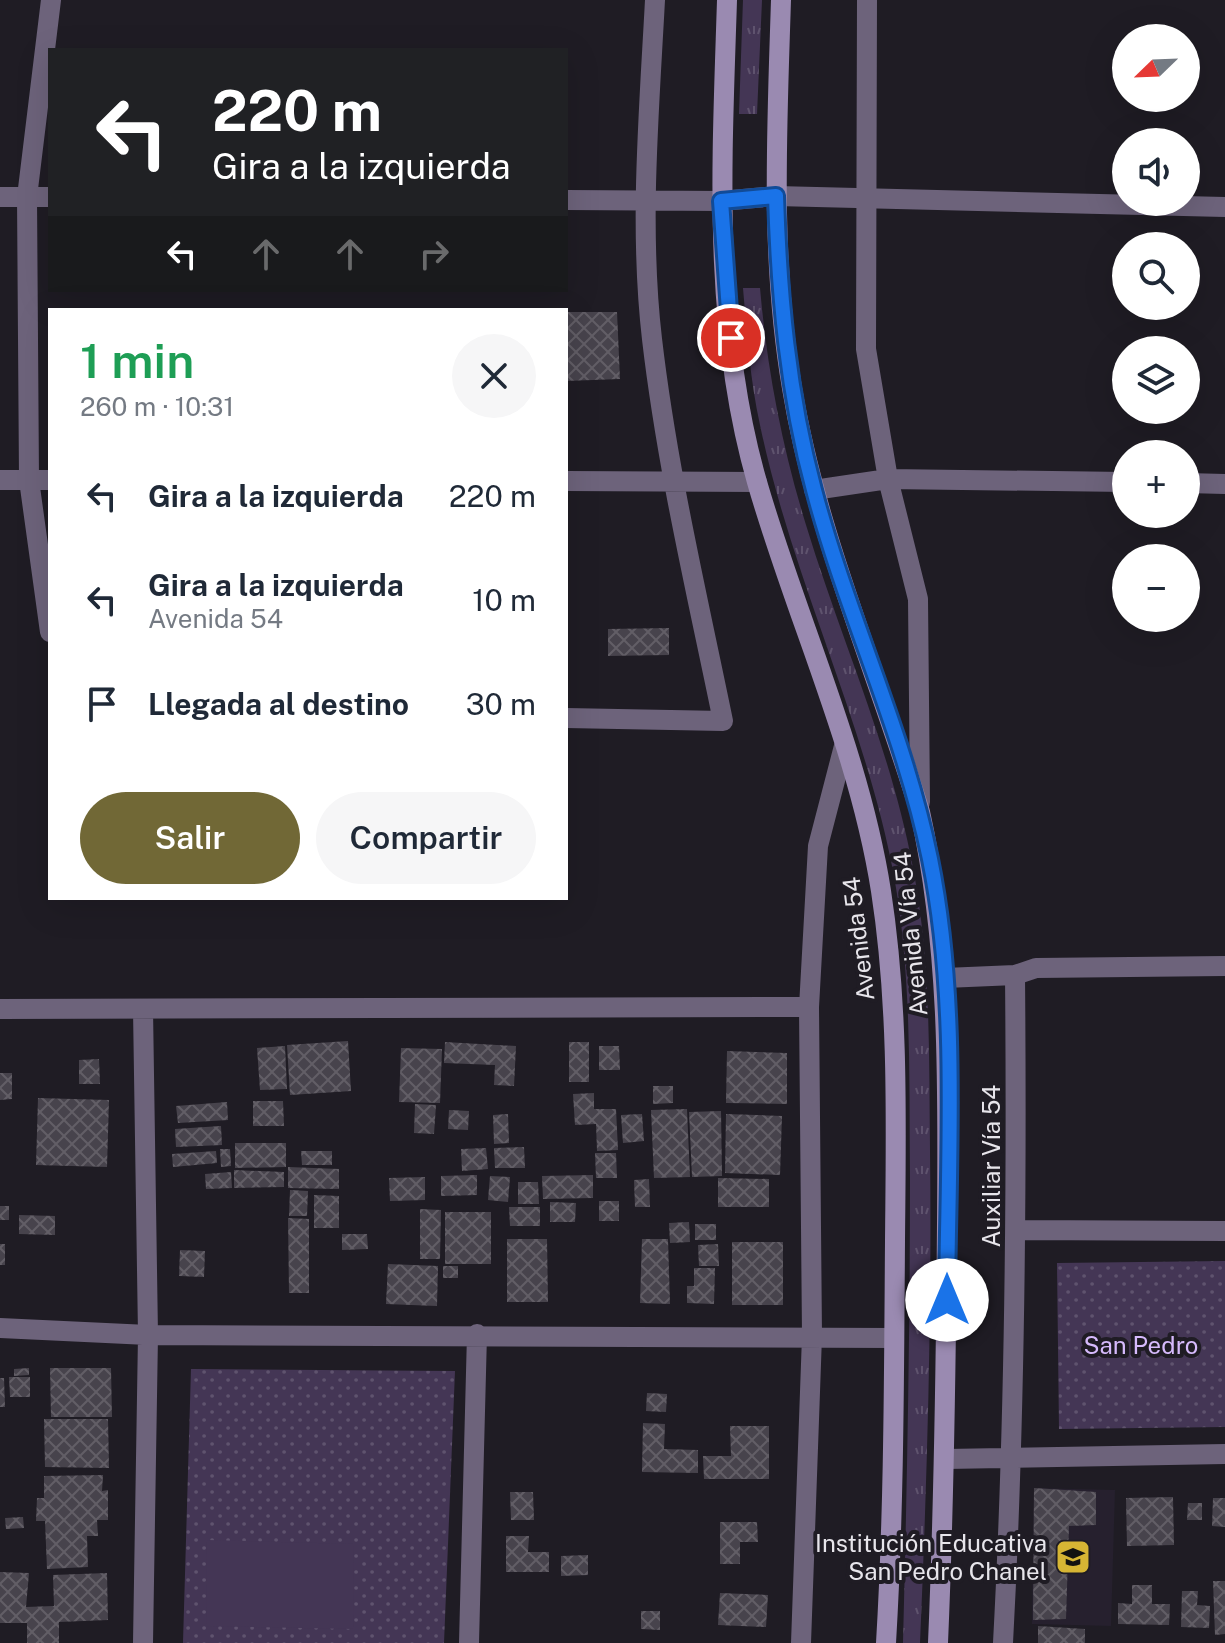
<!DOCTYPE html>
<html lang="es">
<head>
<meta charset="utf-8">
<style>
	:root { --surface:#fff; --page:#f6f6f7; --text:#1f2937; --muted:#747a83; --accent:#716836 }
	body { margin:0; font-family:"Public Sans",sans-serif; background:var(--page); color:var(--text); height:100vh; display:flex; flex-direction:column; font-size:30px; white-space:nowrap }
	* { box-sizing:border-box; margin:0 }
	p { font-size:26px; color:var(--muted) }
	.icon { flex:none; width:44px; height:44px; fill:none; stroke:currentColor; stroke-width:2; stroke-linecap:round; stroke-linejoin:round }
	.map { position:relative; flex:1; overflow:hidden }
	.drawer { position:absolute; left:48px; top:308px; width:520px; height:592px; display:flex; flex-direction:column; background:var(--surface); border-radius:0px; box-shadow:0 8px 32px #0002 }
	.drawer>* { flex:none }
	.hud { position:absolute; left:48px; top:48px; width:520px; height:244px; border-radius:0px; box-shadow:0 8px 32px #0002; background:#202124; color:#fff; overflow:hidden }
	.needle { width:52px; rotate:247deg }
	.tools { position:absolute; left:1112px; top:24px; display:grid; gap:16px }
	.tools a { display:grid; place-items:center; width:88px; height:88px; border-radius:50%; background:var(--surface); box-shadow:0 8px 32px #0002; font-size:40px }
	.pin { position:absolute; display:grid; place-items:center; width:68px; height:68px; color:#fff; margin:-34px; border:4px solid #fff; border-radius:50%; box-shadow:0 2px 8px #0007 }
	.me { position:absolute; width:88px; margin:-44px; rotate:0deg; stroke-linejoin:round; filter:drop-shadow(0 0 6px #0008) }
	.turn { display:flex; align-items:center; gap:28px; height:168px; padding:0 32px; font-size:36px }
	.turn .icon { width:104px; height:104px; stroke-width:2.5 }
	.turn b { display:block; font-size:56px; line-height:68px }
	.lanes { display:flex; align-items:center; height:76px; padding:0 32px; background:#0003; justify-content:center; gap:40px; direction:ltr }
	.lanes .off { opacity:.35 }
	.round { display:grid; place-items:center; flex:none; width:84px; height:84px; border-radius:42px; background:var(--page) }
	.head { display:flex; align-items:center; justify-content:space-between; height:136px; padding:0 32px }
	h1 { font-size:48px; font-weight:600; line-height:60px; color:#1e9e55 }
	.action { display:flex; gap:16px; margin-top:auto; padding:16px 32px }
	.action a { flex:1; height:92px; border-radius:48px; background:var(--accent); color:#fff; font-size:32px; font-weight:600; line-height:92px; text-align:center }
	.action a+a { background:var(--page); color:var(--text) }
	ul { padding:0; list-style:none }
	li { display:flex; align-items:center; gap:24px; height:104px; padding:0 32px }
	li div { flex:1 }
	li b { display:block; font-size:30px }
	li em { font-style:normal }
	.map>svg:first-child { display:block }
	.built { fill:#26202e }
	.grass { fill:url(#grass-tufts) }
	.park { fill:url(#park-dots) }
	.pitch { fill:#443655 }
	.building { fill:url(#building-cross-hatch) }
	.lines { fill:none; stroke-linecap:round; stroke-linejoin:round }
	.minor { stroke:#6d637b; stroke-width:20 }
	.secondary { stroke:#9a8ab1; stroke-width:20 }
	.route-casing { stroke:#114b97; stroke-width:20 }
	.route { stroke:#1a73e8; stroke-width:14 }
	.labels { text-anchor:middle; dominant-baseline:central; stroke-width:8; stroke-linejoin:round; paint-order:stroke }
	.street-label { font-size:24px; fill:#e7e5eb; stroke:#1f1c24 }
	.park-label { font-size:24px; fill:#d6bafc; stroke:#1f1c24 }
	.poi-label { font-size:24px; fill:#e7e5eb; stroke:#1f1c24; text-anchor:end }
</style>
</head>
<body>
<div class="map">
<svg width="1225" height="1643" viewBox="0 0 1225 1643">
	<defs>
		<pattern id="grass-tufts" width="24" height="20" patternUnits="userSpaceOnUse" patternTransform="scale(2)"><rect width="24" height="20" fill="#443655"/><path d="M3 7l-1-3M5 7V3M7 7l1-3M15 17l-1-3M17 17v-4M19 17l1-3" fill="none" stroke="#5f536e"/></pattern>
		<pattern id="park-dots" width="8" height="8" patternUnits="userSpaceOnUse" patternTransform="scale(2)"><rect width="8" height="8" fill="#443655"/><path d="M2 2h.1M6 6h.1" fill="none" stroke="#5f536e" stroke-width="1.8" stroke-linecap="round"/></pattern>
		<pattern id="building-cross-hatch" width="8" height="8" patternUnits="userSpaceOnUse" patternTransform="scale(2)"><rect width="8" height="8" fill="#47434c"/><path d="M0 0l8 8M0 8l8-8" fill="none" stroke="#625e66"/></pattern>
	</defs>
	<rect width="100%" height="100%" fill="#1f1c24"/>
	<path class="built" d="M1034,1488L1115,1490L1111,1626L1032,1624Z"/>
	<path class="grass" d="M743,0H762L757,114H739Z
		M743,288H760C767,369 782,447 806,525C841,640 891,749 913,868C931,961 929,1058 930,1151C932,1316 927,1479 920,1643H903C907,1488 910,1334 910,1179C909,1078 912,976 894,876C865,721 792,579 760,425C750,380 747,334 743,288Z"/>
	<path class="park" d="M1225,1261V1427L1059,1429L1057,1263Z
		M191,1369L455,1371L444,1643H183Z"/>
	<path class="pitch" d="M207,1540L354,1544L353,1629L206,1626Z"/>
	<path class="building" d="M566,312H617L620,379L566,381Z
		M669,628V655L608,656V629Z
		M348,1041L351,1091L290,1095L287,1045Z
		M445,1042L516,1046L514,1086L494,1085L495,1065L444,1063Z
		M569,1042H589V1082H569Z
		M285,1046L287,1089L260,1090L257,1048Z
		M599,1046H619L620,1070H599Z
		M401,1048L442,1049L440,1103L399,1102Z
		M727,1051L787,1053V1104L726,1103Z
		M99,1059L100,1084H79V1060Z
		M0,1073H12V1099L0,1100Z
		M653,1086H673V1103L653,1104Z
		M594,1093V1109H616L618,1150L597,1151L596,1124L575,1125L573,1094Z
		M38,1098L109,1100L107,1167L36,1165Z
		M253,1101H283L284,1126H253Z
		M227,1102L228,1120L178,1123L176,1106Z
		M415,1104L436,1105L434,1134L414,1133Z
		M687,1109L690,1177L654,1178L651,1110Z
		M449,1110L469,1111L468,1130L448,1129Z
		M721,1111L722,1176L692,1177L689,1112Z
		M508,1114L509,1143L494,1144L493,1115Z
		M642,1114L644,1141L623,1143L621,1115Z
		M726,1114L782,1116L780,1175L725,1173Z
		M221,1126L222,1145L176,1147L175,1129Z
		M235,1143H286V1167L235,1168Z
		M524,1147L525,1168H495L494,1148Z
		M486,1148L488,1169L462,1171L461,1149Z
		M220,1149H230L231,1166L221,1167Z
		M216,1151L217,1163L173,1167L172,1154Z
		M301,1151H332V1165H302Z
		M595,1153H616L617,1178H596Z
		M288,1167L339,1169V1189L288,1188Z
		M234,1170L284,1172V1187L234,1188Z
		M231,1172L232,1188L206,1189L205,1174Z
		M477,1175V1195L441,1196V1176Z
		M593,1175V1198L543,1199L542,1176Z
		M490,1176L510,1177L508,1202L488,1200Z
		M425,1177V1200L390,1201L389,1178Z
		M718,1178L769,1179V1207H718Z
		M649,1179L650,1207H635L634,1180Z
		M518,1182H538L539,1204H518Z
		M290,1190L308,1191L307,1216H289Z
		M314,1195L339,1196V1228H314Z
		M599,1201H619V1221H599Z
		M550,1202L576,1203L575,1222H550Z
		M0,1206H9V1220H0Z
		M509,1207H540V1226H510Z
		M420,1209L441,1210L440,1259H420Z
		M445,1212H491V1264H445Z
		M19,1215L55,1216V1235L19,1234Z
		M288,1218L309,1219V1293H289Z
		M689,1222L690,1242L670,1243L669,1223Z
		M695,1224H716V1240H695Z
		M342,1234H367L368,1249L342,1250Z
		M507,1239H547L548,1302H507Z
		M642,1239H668L670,1304L640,1303Z
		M732,1242H783V1305H732Z
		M0,1244H5V1265H0Z
		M718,1244L719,1266H699L698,1245Z
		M180,1250L205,1251L204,1277L179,1276Z
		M388,1264L438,1266L437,1306L386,1304Z
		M443,1266H458V1278H443Z
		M694,1268H715L714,1304L687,1303V1286H694Z
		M29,1368V1375L14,1376V1369Z
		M50,1368H111L112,1417H51Z
		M9,1377H30V1397H10Z
		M0,1378H4L5,1407H0Z
		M647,1393L667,1394L666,1412L646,1411Z
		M44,1419H108L109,1468L45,1467Z
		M643,1423L665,1424L664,1449L698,1450V1473L642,1472Z
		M730,1426H769V1479H704L703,1456H731Z
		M103,1475L102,1491L108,1490V1520H97L98,1536H87L88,1567L47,1569L45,1521H36L37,1498H44V1476Z
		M1034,1488L1096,1492V1525L1069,1526L1066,1619L1033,1620Z
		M510,1492H533L534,1520H511Z
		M1173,1497L1174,1545L1127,1546L1126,1498Z
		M1213,1498H1225V1527L1212,1526Z
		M1188,1503H1202V1520H1187Z
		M23,1517L24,1528L6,1529L5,1518Z
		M720,1522H757L758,1542H740V1564H720Z
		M506,1536H529L528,1552H549V1572H506Z
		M588,1555V1575L561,1576V1556Z
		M0,1572L29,1573L26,1607L54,1606L53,1575L107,1573L108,1620L59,1622V1643H27V1623H0Z
		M1213,1581H1225V1634L1215,1635Z
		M1132,1585H1152V1604H1170L1169,1625L1118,1624V1603L1132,1604Z
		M1182,1591H1198L1197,1605L1210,1606L1209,1628L1181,1627Z
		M720,1593L768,1595L766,1627L718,1625Z
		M641,1611H660V1630L641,1629Z
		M1038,1626L1085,1629V1643H1038Z"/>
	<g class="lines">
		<path class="minor" d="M867,0L866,349L888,479L918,599L920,802
			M0,197H50
			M566,200L721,201L776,196L1225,207
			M0,480H50
			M566,481L757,482
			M1186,483L1225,484
			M814,490L888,479L1126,482
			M50,632L29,480L27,197L51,0
			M566,718L723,721C697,594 667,468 652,339C639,227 649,113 655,0
			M945,978L1015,975L1036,968L1225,966
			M0,1009L809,1007
			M1018,1230L1225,1231
			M0,1328L148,1335L894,1338
			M946,1459L1225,1454
			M143,1643L148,1335L143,1009
			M469,1643L477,1334
			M801,1643L812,1336L809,1007L818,846L844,746
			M1003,1643C1015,1420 1017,1199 1015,975"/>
		<path class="secondary" d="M727,0C722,161 712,326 757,482C796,618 859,750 881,891C899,1007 896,1124 895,1241C894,1375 894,1510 886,1643
			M781,0C777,129 770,259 792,388C816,533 877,671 920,812C950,948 948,1085 947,1223C946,1364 944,1503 938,1643"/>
	</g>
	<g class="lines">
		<defs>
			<path id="route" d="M731,338L721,201L776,196C779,295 788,394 814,490C847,615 904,732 930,859C959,1002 948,1155 947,1300"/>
		</defs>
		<use href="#route" class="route-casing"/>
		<use href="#route" class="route"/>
	</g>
	<defs>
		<symbol id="school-square" viewBox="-11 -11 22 22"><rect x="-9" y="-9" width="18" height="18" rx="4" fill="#d6b534" stroke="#1f1c24"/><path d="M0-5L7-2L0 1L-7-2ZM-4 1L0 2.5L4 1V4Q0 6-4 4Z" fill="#111"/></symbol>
	</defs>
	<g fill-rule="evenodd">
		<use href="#school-square" x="1053" y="1537" width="40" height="40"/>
	</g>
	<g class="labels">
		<g class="street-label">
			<text transform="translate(910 934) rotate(-96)">Avenida Vía 54</text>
			<text transform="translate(858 939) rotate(-97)">Avenida 54</text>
			<text transform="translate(991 1166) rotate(-90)">Auxiliar Vía 54</text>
		</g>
		<g class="park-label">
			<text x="1141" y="1345">San Pedro</text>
		</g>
		<g class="poi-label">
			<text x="1047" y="1543">Institución Educativa<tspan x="1047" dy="28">San Pedro Chanel</tspan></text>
		</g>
	</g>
</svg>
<div class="tools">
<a><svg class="needle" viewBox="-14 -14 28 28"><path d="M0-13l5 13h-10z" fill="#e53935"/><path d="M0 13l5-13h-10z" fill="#747a83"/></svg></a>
<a><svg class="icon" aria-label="sound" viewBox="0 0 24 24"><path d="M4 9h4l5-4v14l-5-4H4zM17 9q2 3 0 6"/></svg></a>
<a><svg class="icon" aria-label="search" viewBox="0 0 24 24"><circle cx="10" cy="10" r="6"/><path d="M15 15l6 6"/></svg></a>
<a><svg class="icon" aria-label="layers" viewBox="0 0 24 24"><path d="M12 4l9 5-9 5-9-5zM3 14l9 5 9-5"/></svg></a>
<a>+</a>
<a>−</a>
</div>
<div class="pin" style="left:731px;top:338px;background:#d93025"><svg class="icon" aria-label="arrive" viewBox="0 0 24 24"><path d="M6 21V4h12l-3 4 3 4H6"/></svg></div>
<svg class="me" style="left:947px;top:1300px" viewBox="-20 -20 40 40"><circle r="19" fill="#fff"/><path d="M0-13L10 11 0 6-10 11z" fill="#1a73e8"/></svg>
<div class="hud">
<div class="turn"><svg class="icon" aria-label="left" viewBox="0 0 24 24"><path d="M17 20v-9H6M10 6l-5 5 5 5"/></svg><div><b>220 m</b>Gira a la izquierda</div></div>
<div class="lanes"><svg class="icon" aria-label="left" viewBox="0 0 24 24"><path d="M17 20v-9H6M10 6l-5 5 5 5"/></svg><svg class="icon off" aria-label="ahead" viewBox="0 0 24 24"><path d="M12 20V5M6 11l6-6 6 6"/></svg><svg class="icon off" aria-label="ahead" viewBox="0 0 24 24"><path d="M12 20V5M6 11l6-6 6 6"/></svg><svg class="icon off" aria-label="right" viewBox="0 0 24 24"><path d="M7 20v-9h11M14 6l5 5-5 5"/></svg></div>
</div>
<section class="drawer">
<div class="head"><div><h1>1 min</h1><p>260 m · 10:31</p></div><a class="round"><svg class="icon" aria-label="close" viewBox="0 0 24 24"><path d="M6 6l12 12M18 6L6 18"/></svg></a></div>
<ul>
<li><svg class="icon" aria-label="left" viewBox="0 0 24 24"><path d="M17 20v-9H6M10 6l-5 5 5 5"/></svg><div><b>Gira a la izquierda</b></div><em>220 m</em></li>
<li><svg class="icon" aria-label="left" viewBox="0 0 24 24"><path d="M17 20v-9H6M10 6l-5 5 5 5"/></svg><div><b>Gira a la izquierda</b><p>Avenida 54</p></div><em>10 m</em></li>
<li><svg class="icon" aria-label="arrive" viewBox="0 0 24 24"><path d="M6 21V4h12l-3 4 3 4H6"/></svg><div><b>Llegada al destino</b></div><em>30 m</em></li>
</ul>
<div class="action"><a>Salir</a><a>Compartir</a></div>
</section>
</div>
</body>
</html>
